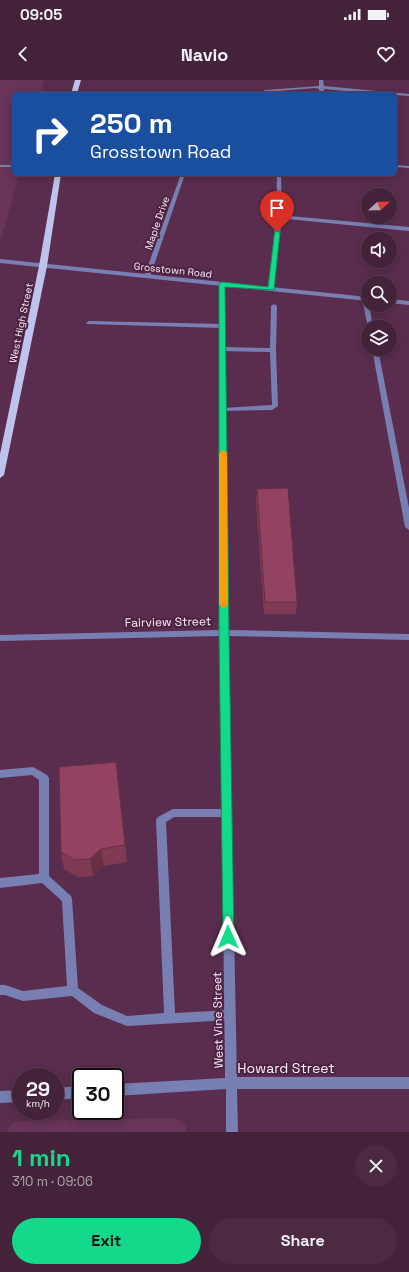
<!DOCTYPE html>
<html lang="en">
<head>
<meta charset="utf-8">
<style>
	:root { --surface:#44223a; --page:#4b2a42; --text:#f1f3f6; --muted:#afa4af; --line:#5c3f54; --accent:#13d98a }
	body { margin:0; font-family:"Space Grotesk",sans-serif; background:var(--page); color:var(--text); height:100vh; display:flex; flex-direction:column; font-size:15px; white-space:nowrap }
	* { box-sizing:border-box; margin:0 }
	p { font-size:13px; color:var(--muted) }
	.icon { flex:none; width:22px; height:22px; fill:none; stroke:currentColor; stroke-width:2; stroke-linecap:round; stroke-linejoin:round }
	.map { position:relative; height:1052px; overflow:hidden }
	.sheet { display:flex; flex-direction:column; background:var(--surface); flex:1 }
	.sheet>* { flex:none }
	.hud { position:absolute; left:12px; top:12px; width:385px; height:84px; border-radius:6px; box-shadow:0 2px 10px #0003,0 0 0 1px var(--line); background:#1a4fa0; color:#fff; overflow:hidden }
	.needle { width:26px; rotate:68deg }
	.controls { position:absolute; left:361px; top:108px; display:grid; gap:8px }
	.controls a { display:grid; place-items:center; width:36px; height:36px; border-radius:50%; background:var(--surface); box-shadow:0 2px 10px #0003,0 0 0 1px var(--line); font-size:20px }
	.speed { position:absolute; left:12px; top:988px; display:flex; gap:8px; font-size:20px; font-weight:700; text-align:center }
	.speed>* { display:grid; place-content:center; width:52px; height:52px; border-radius:50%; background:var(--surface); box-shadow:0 2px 10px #0003,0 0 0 1px var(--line); line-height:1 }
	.speed small { font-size:10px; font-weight:400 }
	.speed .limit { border:2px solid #111; border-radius:6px; background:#fff; color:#111 }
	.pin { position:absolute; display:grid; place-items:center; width:34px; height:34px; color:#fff; margin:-41px -17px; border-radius:50% 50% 50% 0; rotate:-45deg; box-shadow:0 0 4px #0007 }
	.pin .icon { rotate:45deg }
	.me { position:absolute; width:44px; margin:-22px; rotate:359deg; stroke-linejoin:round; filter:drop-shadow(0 0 3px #0008) }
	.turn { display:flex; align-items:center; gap:14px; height:84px; padding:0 12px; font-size:18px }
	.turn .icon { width:52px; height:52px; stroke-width:2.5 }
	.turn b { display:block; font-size:28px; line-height:34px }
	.round { display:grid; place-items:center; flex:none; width:42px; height:42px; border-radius:21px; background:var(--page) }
	.headline { display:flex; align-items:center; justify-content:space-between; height:68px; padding:0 12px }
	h1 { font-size:24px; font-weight:800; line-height:30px; color:var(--accent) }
	.cta { display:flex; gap:8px; margin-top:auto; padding:8px 12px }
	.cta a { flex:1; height:46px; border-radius:24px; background:var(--accent); color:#111; font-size:16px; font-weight:800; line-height:46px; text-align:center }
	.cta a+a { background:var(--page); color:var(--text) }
	.status { display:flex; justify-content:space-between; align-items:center; height:28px; padding:0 20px; background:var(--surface); direction:ltr }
	.status svg { height:11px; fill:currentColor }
	header { display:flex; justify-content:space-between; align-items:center; height:52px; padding:0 12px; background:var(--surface); font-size:18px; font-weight:800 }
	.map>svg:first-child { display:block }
	.built { fill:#68345a }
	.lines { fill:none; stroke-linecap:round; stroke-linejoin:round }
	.service { fill:#787fb2; fill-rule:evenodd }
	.minor { fill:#787fb2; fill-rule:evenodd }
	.tertiary { fill:#787fb2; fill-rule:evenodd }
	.primary { fill:#bdc3ed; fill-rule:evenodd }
	.wall { fill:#7e3a53 }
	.shaded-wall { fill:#672f44 }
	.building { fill:#934361; stroke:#672f44 }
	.route { fill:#13d98a; stroke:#0c8d5a }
	.slow { fill:#f59e0b }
	.labels { text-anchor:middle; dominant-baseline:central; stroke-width:4; stroke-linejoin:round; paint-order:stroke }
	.far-street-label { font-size:10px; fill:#fcf0f8; stroke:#4e2243 }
	.street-label { font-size:12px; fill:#fcf0f8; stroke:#4e2243 }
	.near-street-label { font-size:14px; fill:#fcf0f8; stroke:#4e2243 }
</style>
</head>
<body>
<div class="status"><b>09:05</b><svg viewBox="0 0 49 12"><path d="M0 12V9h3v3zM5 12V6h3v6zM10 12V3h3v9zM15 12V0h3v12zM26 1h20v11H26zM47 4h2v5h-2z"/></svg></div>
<header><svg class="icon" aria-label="back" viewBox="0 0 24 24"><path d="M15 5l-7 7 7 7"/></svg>Navio<svg class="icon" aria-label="heart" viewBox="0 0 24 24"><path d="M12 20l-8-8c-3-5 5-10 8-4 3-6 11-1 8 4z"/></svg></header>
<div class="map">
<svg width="409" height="1052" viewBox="0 0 409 1052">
	<rect width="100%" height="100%" fill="#5a2d4e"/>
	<path class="built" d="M0,0H44L40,14H14V94H19L2,157L0,158Z
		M176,1038L186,1046V1052H6L15,1041Z"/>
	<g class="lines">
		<path class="service" d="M319,0H323L324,6L409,14V16L395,15V14H378L324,9V14H320L319,9L315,8L266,12L264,11L266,10L319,6Z
			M0,85H14V87H0Z
			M181,94H185L150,197L145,198L144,197Z
			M279,135L409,147V151L277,138L276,137Z
			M365,216L368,218V225H369L373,247H368V248L362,218Z
			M274,224L277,226L276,270L278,326L272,330L221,331V329L223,328L272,325L270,272L223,271L220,269L223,267L270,268L271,226Z
			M89,241L222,244L225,246L222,248L87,244L86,243Z
			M372,269H378L409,428V450L405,447Z
			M33,687L47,695L49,698V796L71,816L72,819L78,908L102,925L127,936L164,933L156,740L158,737L173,729H227L230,730L232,733L230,736L227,737H174L166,742L175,933L230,930L234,931L235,935L234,939L230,940L127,946L94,933L72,916L23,921L5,915H0V905H5L23,911L67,906L62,821L42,803L0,808V798L39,794V700L32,695L0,698V690Z"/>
		<path class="minor" d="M264,10H268L271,14H267L264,11Z
			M395,85L409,86V88L395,87Z
			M277,94H281L282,137L274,209L271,211L268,209L276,137Z
			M222,202L225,204L228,550L409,554V560L228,556L237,997H409V1009H237L238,1052H226V1009L115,1016V1004L225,998L220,556L0,561V555L220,550L219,204Z
			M81,1006V1018L55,1020V1008Z
			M21,1010V1022L0,1023V1011Z"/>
		<path class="tertiary" d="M0,179L368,217V221L0,183Z
			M390,219L409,221V225L390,223Z"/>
		<path class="primary" d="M75,0H81L77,14H71Z
			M55,94H61L47,186L4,395L0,398V374L39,186Z"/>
	</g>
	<path class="wall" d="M257,409L297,522L296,534H264L256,421Z
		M116,682L127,782L104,786L93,796L78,797L64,789L61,772Z"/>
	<path class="shaded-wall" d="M101,769L104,786L93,796L90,779Z"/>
	<path class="building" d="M288,408L297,522H265L257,409Z
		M116,682L125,765L101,769L90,779L75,780L61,772L59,687Z"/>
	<path class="route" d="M275,150L280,152L274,210L225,207L229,553L234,857L233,861L228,863L224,861L223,857L219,553V204L222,202L268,207Z"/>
	<path class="slow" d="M223,370L227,373L228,525L224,528L219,525V373Z"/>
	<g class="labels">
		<g class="far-street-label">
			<text transform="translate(157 143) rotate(-71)">Maple Drive</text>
			<text transform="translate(173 190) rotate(6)">Grosstown Road</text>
			<text transform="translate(21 243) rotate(-78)">West High Street</text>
		</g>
		<g class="street-label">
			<text transform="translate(168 542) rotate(-1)">Fairview Street</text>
			<text transform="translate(218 940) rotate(-91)">West Vine Street</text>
		</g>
		<g class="near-street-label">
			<text x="286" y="988">Howard Street</text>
		</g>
	</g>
</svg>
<div class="controls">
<a><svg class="needle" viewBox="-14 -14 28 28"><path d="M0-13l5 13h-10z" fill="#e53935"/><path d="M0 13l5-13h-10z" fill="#afa4af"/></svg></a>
<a><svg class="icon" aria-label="sound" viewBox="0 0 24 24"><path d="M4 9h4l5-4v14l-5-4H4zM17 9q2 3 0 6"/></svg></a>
<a><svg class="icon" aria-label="search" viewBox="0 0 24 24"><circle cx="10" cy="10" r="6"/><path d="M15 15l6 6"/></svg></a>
<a><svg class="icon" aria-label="layers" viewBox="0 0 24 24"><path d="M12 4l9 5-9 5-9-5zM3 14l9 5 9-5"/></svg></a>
</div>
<div class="speed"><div>29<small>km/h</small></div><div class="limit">30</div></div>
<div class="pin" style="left:277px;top:152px;background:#d93025"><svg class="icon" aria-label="arrive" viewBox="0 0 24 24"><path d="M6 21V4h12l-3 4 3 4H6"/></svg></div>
<svg class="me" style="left:228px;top:857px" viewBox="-20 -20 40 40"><path d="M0-17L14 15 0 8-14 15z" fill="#13d98a" stroke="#fff" stroke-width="4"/></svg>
<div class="hud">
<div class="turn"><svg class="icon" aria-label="right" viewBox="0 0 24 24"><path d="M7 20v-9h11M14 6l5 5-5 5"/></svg><div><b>250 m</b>Grosstown Road</div></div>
</div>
</div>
<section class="sheet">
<div class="headline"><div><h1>1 min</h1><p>310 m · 09:06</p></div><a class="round"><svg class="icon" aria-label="close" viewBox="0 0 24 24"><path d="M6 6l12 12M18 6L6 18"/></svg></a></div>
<div class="cta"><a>Exit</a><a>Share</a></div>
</section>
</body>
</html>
